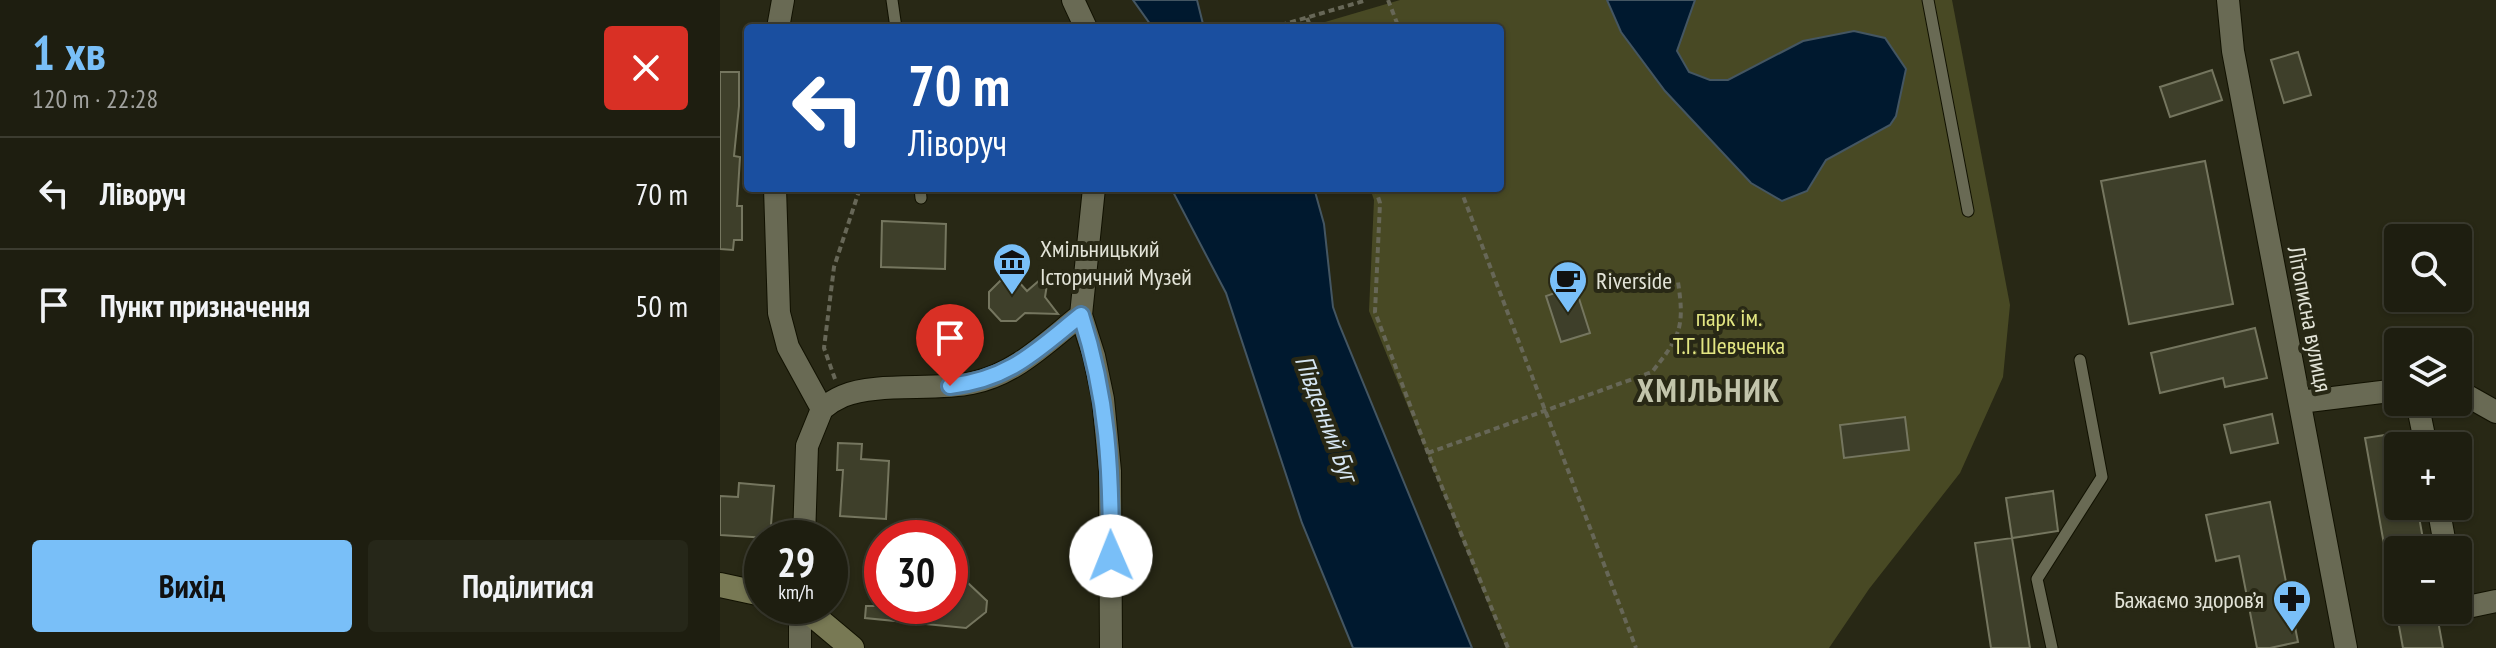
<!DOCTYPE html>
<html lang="uk">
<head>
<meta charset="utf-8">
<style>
	:root { --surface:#1e1e10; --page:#262719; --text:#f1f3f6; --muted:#a1a29f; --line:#3c3c30; --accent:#79bff8 }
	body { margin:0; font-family:"PT Sans Narrow",sans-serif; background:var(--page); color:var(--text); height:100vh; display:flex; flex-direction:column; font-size:30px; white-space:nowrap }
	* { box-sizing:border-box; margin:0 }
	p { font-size:26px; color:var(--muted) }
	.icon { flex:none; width:44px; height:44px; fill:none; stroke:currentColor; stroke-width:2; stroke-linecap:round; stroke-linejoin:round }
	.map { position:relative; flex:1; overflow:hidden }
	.side { display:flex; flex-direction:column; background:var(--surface); width:720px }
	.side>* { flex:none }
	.hud { position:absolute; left:24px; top:24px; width:760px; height:168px; border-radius:8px; box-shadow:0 2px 6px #0004,0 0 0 2px var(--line); background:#1a4fa0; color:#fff; overflow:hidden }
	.buttons { position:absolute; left:1664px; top:224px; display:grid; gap:16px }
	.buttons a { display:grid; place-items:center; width:88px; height:88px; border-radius:8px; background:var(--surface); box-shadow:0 2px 6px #0004,0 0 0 2px var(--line); font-size:40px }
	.speed { position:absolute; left:24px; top:520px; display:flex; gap:16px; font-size:40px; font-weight:700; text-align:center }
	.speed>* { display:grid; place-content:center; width:104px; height:104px; border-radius:50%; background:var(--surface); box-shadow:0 2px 6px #0004,0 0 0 2px var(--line); line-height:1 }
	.speed small { font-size:20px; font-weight:400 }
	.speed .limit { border:12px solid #d22; background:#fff; color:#111 }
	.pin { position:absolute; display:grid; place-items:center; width:68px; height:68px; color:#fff; margin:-82px -34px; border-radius:50% 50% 50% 0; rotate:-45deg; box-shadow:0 0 8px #0007 }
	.pin .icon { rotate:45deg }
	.me { position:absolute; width:88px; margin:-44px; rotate:359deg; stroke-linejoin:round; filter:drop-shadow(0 0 6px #0008) }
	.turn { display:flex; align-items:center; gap:28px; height:168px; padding:0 32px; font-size:36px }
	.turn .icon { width:104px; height:104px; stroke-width:2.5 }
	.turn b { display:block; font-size:56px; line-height:68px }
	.round { display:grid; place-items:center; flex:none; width:84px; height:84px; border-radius:8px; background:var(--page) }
	.head { display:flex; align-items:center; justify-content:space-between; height:136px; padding:0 32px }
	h1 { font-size:48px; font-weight:800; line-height:60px; color:var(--accent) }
	.cta { display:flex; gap:16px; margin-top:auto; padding:16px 32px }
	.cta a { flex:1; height:92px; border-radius:8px; background:var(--accent); color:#111; font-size:32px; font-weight:800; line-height:92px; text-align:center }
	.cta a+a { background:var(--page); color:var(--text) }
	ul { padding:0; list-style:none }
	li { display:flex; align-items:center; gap:24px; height:112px; padding:0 32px; border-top:2px solid var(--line) }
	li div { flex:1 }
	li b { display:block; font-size:30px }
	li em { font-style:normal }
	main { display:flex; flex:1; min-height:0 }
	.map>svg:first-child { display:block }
	.green { fill:#484924 }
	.water { fill:#00192f; stroke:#445662; stroke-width:2 }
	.building { fill:#3e3f2a; stroke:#75765f; stroke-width:2 }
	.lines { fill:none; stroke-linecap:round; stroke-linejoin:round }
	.service-casing { stroke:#111101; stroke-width:13 }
	.minor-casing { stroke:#111101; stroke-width:24 }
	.secondary-casing { stroke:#111101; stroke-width:26 }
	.path { stroke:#676757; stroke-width:4; stroke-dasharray:6 4; stroke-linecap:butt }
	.service { stroke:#696a54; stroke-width:11 }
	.minor { stroke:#696a54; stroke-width:22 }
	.secondary { stroke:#787954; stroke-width:24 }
	.route-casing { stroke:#4f7ca1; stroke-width:20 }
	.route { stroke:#79bff8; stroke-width:14 }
	.labels { text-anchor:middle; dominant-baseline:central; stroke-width:8; stroke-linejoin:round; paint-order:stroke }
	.poi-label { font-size:24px; fill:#e3e4d8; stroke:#282815; text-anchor:start }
	.park-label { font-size:24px; fill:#e3e682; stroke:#282815 }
	.street-label { font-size:24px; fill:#e3e4d8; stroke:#282815 }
	.water-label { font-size:26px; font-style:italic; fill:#d6e6f3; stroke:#282815 }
	.district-label { font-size:32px; font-weight:bold; letter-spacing:2px; fill:#c3c5ac; stroke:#282815 }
</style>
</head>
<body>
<main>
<section class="side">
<div class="head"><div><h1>1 хв</h1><p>120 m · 22:28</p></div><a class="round" style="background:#d93025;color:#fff"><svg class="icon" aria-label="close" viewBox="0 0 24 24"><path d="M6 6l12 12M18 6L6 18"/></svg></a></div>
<ul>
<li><svg class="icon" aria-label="left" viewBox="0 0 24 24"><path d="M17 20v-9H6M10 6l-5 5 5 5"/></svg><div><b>Ліворуч</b></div><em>70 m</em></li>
<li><svg class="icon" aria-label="arrive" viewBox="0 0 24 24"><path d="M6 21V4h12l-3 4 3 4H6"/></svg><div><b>Пункт призначення</b></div><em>50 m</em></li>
</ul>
<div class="cta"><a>Вихід</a><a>Поділитися</a></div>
</section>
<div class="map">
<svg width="1776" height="648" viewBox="0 0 1776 648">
	<rect width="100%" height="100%" fill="#282815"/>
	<path class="green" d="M680,0H1232L1290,305L1283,377L1240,473L1149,589L1109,648H786L649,311L654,200L650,188H780V28L588,27Z"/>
	<path class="water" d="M413,0H477L484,28H433Z
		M887,0H975L957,51L969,72L990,80H1008L1083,41L1134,31L1165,38L1186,69L1176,116L1170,125L1106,160L1087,191L1062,201L1031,183L945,91L901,32Z
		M451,188H594L604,224L613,307L619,324L752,648H633L582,523L506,293Z"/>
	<path class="building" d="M1578,52L1591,95L1564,103L1551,60Z
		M1492,70L1502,100L1450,117L1440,87Z
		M0,72H19V106L14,156L20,157L17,206H22V240H14L13,250L0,249Z
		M1485,161L1513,304L1409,324L1381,181Z
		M162,221L226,224L225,269L161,267Z
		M329,272L325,297L338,314L305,313L296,321H281L269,308V292L282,279L298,281L307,291Z
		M855,286L870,333L841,342L826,296Z
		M1535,328L1547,378L1505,387L1503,378L1440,393L1431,353Z
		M1552,414L1558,443L1511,453L1504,425Z
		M1185,417L1189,450L1124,458L1120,425Z
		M1678,433V506H1697L1705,550H1665L1645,438Z
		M118,443L142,444L141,459L169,461L166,519L120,516L123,470H117Z
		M19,483L54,486L50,538L0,535V496L18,497Z
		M1333,491L1338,531L1292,538L1286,498Z
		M1550,502L1578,642L1550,648H1537L1519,556L1496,561L1486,515Z
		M1292,538L1310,648H1271L1255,543Z
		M230,581L248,583L267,601L266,612L246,628L145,618L146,606H230Z
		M1676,610H1716L1723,648H1683Z"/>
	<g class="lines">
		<defs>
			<path id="service" d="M172,0L176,28
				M1208,0L1248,211
				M200,188L201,198
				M1332,648L1317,579L1382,477L1360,360"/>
			<path id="minor" d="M353,0L366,28
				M1508,0L1513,51L1626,648
				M58,28L63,0
				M55,188L59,313L68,347L102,409L87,446L84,538
				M374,188L361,315L374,356L383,399L390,471L391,648
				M1738,393L1744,394L1776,412
				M1580,402L1678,390
				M1697,402L1706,446
				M102,409C108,404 116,399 123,396C156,382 214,391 252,383C295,375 328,341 361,315
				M1718,506L1726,550
				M1738,609L1776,601
				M80,648V606"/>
			<path id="secondary" d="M0,585L42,594
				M82,606L132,648"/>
		</defs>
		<use href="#service" class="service-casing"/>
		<use href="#minor" class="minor-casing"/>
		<use href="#secondary" class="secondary-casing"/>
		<path class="path" d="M668,0L679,28
			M587,18L591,28
			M551,28L647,0
			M655,188L660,203L655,312L708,453L788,648
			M740,188L916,648
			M115,379L104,348L114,267L140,188
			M708,453L932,372C960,337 965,327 958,282"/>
		<use href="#service" class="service"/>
		<use href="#minor" class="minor"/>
		<use href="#secondary" class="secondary"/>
	</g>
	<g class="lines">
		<defs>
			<path id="route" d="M230,386C290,379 316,351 361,315C388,399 391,469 391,556"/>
		</defs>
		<use href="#route" class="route-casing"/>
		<use href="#route" class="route"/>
	</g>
	<defs>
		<symbol id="museum-pin" viewBox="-11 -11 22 30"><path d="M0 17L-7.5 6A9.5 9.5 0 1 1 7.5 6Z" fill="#79bff8" stroke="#282815"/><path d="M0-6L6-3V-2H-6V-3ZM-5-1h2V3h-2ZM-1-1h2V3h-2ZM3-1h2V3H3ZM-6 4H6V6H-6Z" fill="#111"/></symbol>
		<symbol id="cafe-pin" viewBox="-11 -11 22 30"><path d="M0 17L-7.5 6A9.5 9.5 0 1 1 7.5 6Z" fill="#79bff8" stroke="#282815"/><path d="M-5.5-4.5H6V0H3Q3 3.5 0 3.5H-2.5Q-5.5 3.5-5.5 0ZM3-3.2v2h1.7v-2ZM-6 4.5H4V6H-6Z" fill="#111"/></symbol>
		<symbol id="pharmacy-pin" viewBox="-11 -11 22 30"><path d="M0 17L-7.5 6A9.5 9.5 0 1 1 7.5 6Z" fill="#79bff8" stroke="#282815"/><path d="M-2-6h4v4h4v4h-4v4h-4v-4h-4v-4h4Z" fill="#111"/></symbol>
	</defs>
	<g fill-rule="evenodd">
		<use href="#museum-pin" x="270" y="240" width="44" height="60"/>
		<use href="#cafe-pin" x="826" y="258" width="44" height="60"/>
		<use href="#pharmacy-pin" x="1550" y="577" width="44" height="60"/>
	</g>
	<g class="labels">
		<g class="poi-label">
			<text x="320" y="248">Хмільницький<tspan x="320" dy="28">Історичний Музей</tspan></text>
			<text x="876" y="280">Riverside</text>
			<text x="1544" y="599" text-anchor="end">Бажаємо здоров’я</text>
		</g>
		<g class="park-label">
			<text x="1009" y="317">парк ім.<tspan x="1009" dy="28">Т.Г. Шевченка</tspan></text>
		</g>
		<g class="street-label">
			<text transform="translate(1590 319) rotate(79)">Літописна вулиця</text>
		</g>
		<g class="water-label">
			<text transform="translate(607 418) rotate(69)">Південний Буг</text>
		</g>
		<g class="district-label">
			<text x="989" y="390">ХМІЛЬНИК</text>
		</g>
	</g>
</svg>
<div class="buttons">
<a><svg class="icon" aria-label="search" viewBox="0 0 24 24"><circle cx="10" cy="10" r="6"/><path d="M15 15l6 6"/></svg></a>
<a><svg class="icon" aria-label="layers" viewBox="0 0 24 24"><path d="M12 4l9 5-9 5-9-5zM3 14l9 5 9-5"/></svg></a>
<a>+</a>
<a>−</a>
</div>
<div class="speed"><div>29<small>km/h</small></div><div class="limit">30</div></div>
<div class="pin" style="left:230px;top:386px;background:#d93025"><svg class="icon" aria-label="arrive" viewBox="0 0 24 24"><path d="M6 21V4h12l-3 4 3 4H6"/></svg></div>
<svg class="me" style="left:391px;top:556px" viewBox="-20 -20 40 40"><circle r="19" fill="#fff"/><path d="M0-13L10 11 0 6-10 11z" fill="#79bff8"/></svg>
<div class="hud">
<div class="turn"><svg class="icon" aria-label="left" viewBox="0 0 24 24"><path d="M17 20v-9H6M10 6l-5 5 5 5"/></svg><div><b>70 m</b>Ліворуч</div></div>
</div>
</div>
</main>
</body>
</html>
